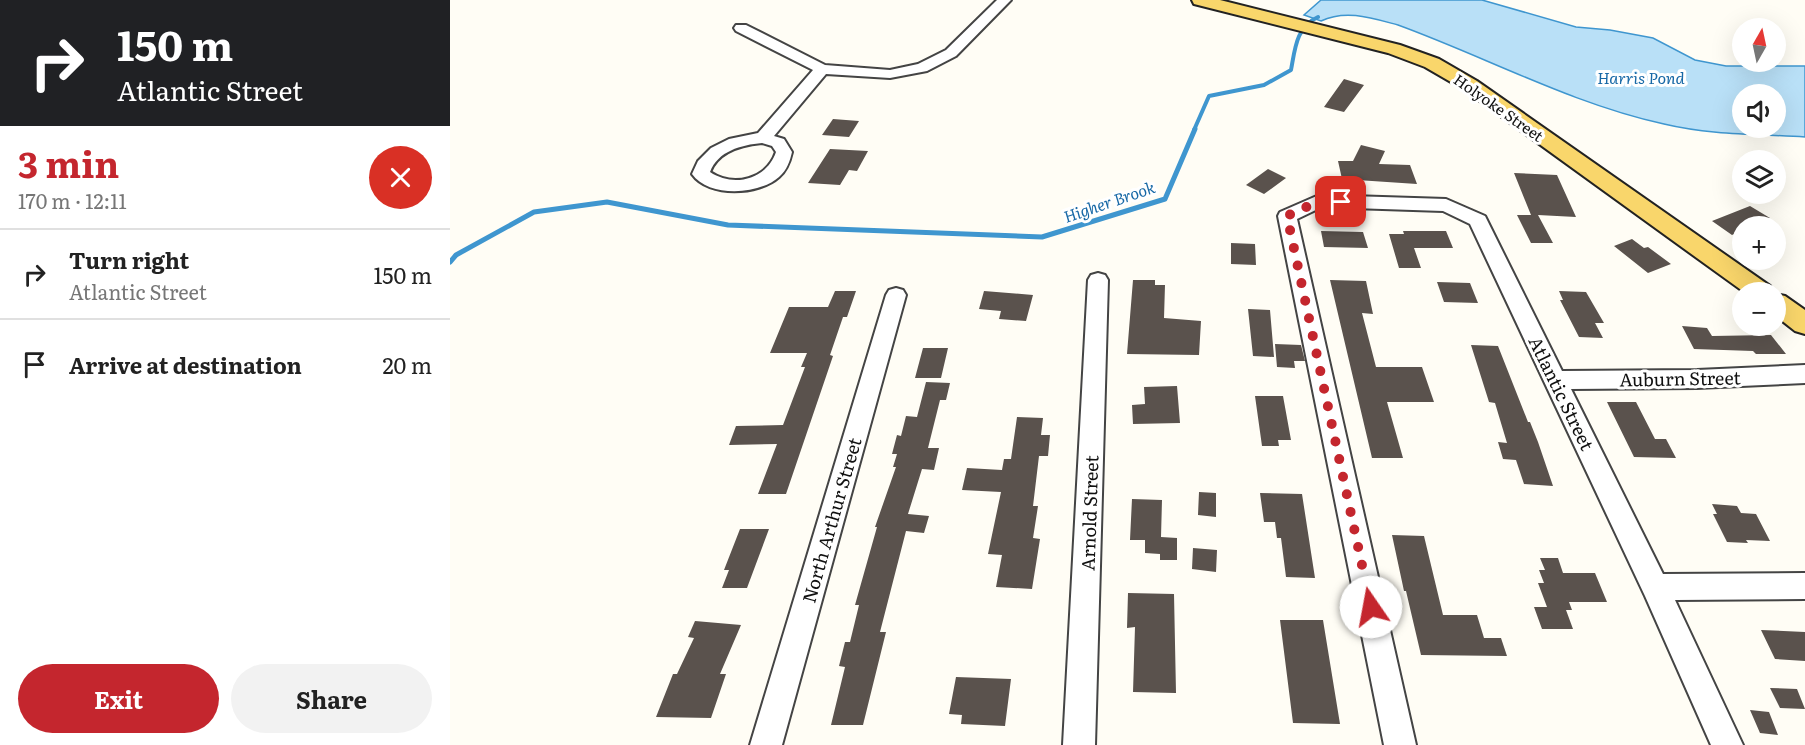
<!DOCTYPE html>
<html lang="en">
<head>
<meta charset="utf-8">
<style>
	:root { --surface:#fff; --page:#f2f2f2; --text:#222; --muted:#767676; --line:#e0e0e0; --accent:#c4262e }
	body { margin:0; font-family:Literata,serif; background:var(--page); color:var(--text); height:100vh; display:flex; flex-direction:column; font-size:22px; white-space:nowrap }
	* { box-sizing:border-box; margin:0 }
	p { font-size:20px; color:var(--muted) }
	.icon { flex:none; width:33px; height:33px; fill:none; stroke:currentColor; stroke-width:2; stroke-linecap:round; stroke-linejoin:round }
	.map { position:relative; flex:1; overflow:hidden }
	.panel { display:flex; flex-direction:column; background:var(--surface); width:450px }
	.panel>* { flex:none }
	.top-card { background:#202124; color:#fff; overflow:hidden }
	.needle { width:39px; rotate:9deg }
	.buttons { position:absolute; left:1282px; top:18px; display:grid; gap:12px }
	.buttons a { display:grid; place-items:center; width:54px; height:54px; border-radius:50%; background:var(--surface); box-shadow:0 6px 24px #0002; font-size:30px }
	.pin { position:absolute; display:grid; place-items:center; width:51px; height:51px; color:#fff; margin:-26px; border-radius:12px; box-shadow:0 3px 9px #0006 }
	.me { position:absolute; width:66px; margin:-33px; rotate:348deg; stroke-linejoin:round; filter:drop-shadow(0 0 4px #0008) }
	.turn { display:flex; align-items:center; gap:21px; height:126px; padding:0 18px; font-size:27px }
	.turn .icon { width:78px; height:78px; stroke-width:2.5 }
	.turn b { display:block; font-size:42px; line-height:51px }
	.round { display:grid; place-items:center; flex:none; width:63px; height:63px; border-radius:32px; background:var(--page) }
	.summary { display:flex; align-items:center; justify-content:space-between; height:102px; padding:0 18px }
	h1 { font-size:36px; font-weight:700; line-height:45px; color:var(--accent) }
	.button { display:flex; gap:12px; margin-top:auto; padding:12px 18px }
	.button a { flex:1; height:69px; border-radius:36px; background:var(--accent); color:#fff; font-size:24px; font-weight:700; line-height:69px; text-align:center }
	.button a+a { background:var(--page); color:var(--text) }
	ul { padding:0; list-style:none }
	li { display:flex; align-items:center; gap:18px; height:90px; padding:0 18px; border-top:2px solid var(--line) }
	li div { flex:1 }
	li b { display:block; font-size:22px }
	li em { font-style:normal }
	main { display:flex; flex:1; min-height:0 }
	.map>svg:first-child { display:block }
	.water { fill:#b9e0f7; stroke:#3f96cf; stroke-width:1.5; fill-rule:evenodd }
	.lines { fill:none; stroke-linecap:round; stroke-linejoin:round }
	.stream-far1 { stroke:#3f96cf; stroke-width:4 }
	.stream { stroke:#3f96cf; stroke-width:5 }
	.building { fill:#5a524d }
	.minor-casing { stroke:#444; stroke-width:4 }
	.major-casing { stroke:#222; stroke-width:4 }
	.minor { fill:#fff; fill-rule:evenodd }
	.major { fill:#f9d66b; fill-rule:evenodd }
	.route { stroke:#c4262e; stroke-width:10; stroke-dasharray:0 18 }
	.labels { text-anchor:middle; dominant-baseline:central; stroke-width:6; stroke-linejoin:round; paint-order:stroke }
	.far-street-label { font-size:15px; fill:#111; stroke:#fff }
	.far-water-label { font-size:16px; font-style:italic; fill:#1768a6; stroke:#fff }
	.street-label { font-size:18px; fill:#111; stroke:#fff }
</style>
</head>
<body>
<main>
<section class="panel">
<div class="top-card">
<div class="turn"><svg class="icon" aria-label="right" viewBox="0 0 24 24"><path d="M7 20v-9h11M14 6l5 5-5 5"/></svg><div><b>150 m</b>Atlantic Street</div></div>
</div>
<div class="summary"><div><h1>3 min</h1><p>170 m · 12:11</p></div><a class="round" style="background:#d93025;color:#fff"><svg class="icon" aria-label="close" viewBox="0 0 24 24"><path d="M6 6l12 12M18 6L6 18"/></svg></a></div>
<ul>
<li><svg class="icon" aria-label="right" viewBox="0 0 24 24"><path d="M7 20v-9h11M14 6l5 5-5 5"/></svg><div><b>Turn right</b><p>Atlantic Street</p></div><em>150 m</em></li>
<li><svg class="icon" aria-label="arrive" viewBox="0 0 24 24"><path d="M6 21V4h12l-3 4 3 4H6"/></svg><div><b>Arrive at destination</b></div><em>20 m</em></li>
</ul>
<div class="button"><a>Exit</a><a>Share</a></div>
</section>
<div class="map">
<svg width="1355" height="745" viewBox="0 0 1355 745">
	<rect width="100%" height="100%" fill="#fffdf5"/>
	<path class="water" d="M871,0H1032L1126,27L1160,30L1203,38L1245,60L1276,66H1355V137C1308,134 1260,135 1214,124C1122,104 1036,57 948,25C922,18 896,9 871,21L854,15ZM1293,94H1326V128H1293Z"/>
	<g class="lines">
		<path class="stream-far1" d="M744,130L759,96L814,85L841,70C845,49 846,27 868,17"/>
		<path class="stream" d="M0,262L6,255L84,212L157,202L278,225L592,237L715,199L745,129"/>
	</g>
	<path class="building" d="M894,79L914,85L894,112L874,107Z
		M383,119L409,121L399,137L372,135Z
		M911,145L935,151L929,164L960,165L967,184L892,179L888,161H903Z
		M380,149L418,151L407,171L399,170L390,185L358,183Z
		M818,169L836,178L814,194L796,185Z
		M1064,173L1107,175L1126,217L1088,215L1103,243H1081L1067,215H1088H1081Z
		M1300,206L1320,218L1301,226H1293V230L1282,235L1262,221Z
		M871,231L913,232L918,248L874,247Z
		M953,231H996L1003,248H964L971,268H949L939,234H954Z
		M1182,239L1194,248L1198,247L1221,264L1198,273L1164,246Z
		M781,243L805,244L806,265L781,264Z
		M683,280H705V285H715L714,318L751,321L749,355L677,354Z
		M880,280L916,281L923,314L912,313L926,367H972L984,402H937L953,458H922Z
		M987,282L1020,283L1028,303L994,302Z
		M385,291H406L397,317H393L380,355L383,356L336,494H308L327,444L279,445L286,426L333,425L355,367H351L357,353H320L339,307H378Z
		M534,291L583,295L576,321L549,319L551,311L529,309Z
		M1109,291L1136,292L1154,323H1145L1153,338L1129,337L1110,300H1113Z
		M798,309L820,310L824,357L803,356Z
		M1232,326L1257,328L1262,336L1321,335L1336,354H1306L1303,351L1244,349Z
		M825,344L851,345L855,361H844L845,368L827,367Z
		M1021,345L1048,346L1078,422H1080L1088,442L1103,486L1074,484L1066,460L1053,459L1048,442L1057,443L1045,403L1039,402Z
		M473,348H498L491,378H465Z
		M476,382L500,383L496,400H490L478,448H489L484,470L472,469L458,514L479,516L474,533L456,531L430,632H436L413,725H381L395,667L389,666L395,642H400L409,605H405L427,527H425L446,467H443L447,454H442L447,435L451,436L456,416L467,417Z
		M727,386L730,423L683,424L682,405L695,404L694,387Z
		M805,396H833L841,440H828L829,446H812Z
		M1157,402H1186L1205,439H1216L1226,458L1184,457Z
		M567,417L593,418L591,435H600L598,456H589L583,506H588L583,538L590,539L582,589L546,587L552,555L538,554L551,492L512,490L517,468L552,470L554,459H561Z
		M749,492L766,493V517L748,515Z
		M810,493L852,494L865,578L836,577L831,538H827L825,522H814Z
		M682,499L712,500L711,537L727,538V560H710V554L695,553V540H680Z
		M1262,504L1287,506L1291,513L1306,514L1320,541L1296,540L1298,543L1277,542L1263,514H1267Z
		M290,529H319L297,588H272L279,570H274Z
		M942,535L974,536L993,615H1027L1034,638H1051L1057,656L971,655L956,591H954Z
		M743,548L767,550L766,572L742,569Z
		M1090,558H1108L1113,573H1145L1157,602H1119L1122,610H1116L1123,629H1092L1084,607H1097L1088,583H1094L1089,570H1095Z
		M678,593L724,594L726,693L683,692L685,627L677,628Z
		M830,620H873L890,724L843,723Z
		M245,621L291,625L270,674H276L261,718L206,717L223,674H227L244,638L238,637Z
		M1311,630L1355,632V661L1325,659Z
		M506,677L561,679L555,726L511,724L512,715L499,714Z
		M1320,688L1347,689L1355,709L1330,708Z
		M1300,710L1319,712L1328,735L1310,733Z"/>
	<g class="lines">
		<defs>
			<path id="minor" d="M547,0H561L506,56L477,71L440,78L376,74L324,136L334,139L342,152C340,161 337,170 329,177C309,195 259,198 242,174L248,161L261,148L279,139L308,133L363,70L286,31L284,28L286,25H296L375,65L440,70L468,64L496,50ZM312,143L322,146L326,152C317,179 284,188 260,172C268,151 291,145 312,143Z
				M869,195L996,199L1035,216L1112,371L1247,370L1355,365V383L1247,388L1121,389L1213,574L1355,573V599L1225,600L1293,745H1261L1195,596L1020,224L993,211L872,207L847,219L966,745H934L828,216L830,212Z
				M648,273L655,275L658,280L645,745H613L638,280L641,275Z
				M446,288L453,290L456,295L332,745H300L436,295L439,290Z"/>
			<path id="major" d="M742,0H770L950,45L989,59L1027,81L1320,286L1324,292H1294L1013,89L975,67L938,53L744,4Z
				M1326,294L1335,296L1355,310V334L1345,331L1326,316Z"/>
		</defs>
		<use href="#minor" class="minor-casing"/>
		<use href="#major" class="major-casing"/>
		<use href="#minor" class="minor"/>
		<use href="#major" class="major"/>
	</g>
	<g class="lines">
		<path class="route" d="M891,202L869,201L837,216L921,607"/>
	</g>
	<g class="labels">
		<g class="far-street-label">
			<text transform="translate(1049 107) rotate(35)">Holyoke Street</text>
		</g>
		<g class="far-water-label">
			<text x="1191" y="77">Harris Pond</text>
			<text transform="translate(659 201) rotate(-19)">Higher Brook</text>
		</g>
		<g class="street-label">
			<text transform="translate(1230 378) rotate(-1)">Auburn Street</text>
			<text transform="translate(1112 393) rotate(64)">Atlantic Street</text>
			<text transform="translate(639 513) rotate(-88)">Arnold Street</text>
			<text transform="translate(381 520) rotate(-74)">North Arthur Street</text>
		</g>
	</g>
</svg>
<div class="buttons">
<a><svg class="needle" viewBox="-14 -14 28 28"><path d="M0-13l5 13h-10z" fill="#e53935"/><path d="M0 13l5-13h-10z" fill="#767676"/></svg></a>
<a><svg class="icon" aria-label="sound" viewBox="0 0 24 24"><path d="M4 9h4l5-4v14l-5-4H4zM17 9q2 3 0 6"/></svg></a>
<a><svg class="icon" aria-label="layers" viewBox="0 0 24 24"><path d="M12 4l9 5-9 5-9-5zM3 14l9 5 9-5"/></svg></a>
<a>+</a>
<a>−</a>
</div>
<div class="pin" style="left:891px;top:202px;background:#d93025"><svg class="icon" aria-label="arrive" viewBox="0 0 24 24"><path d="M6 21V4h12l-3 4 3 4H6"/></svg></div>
<svg class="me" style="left:921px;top:607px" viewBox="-20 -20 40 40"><circle r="19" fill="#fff"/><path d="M0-13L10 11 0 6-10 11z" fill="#c4262e"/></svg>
</div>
</main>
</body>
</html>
